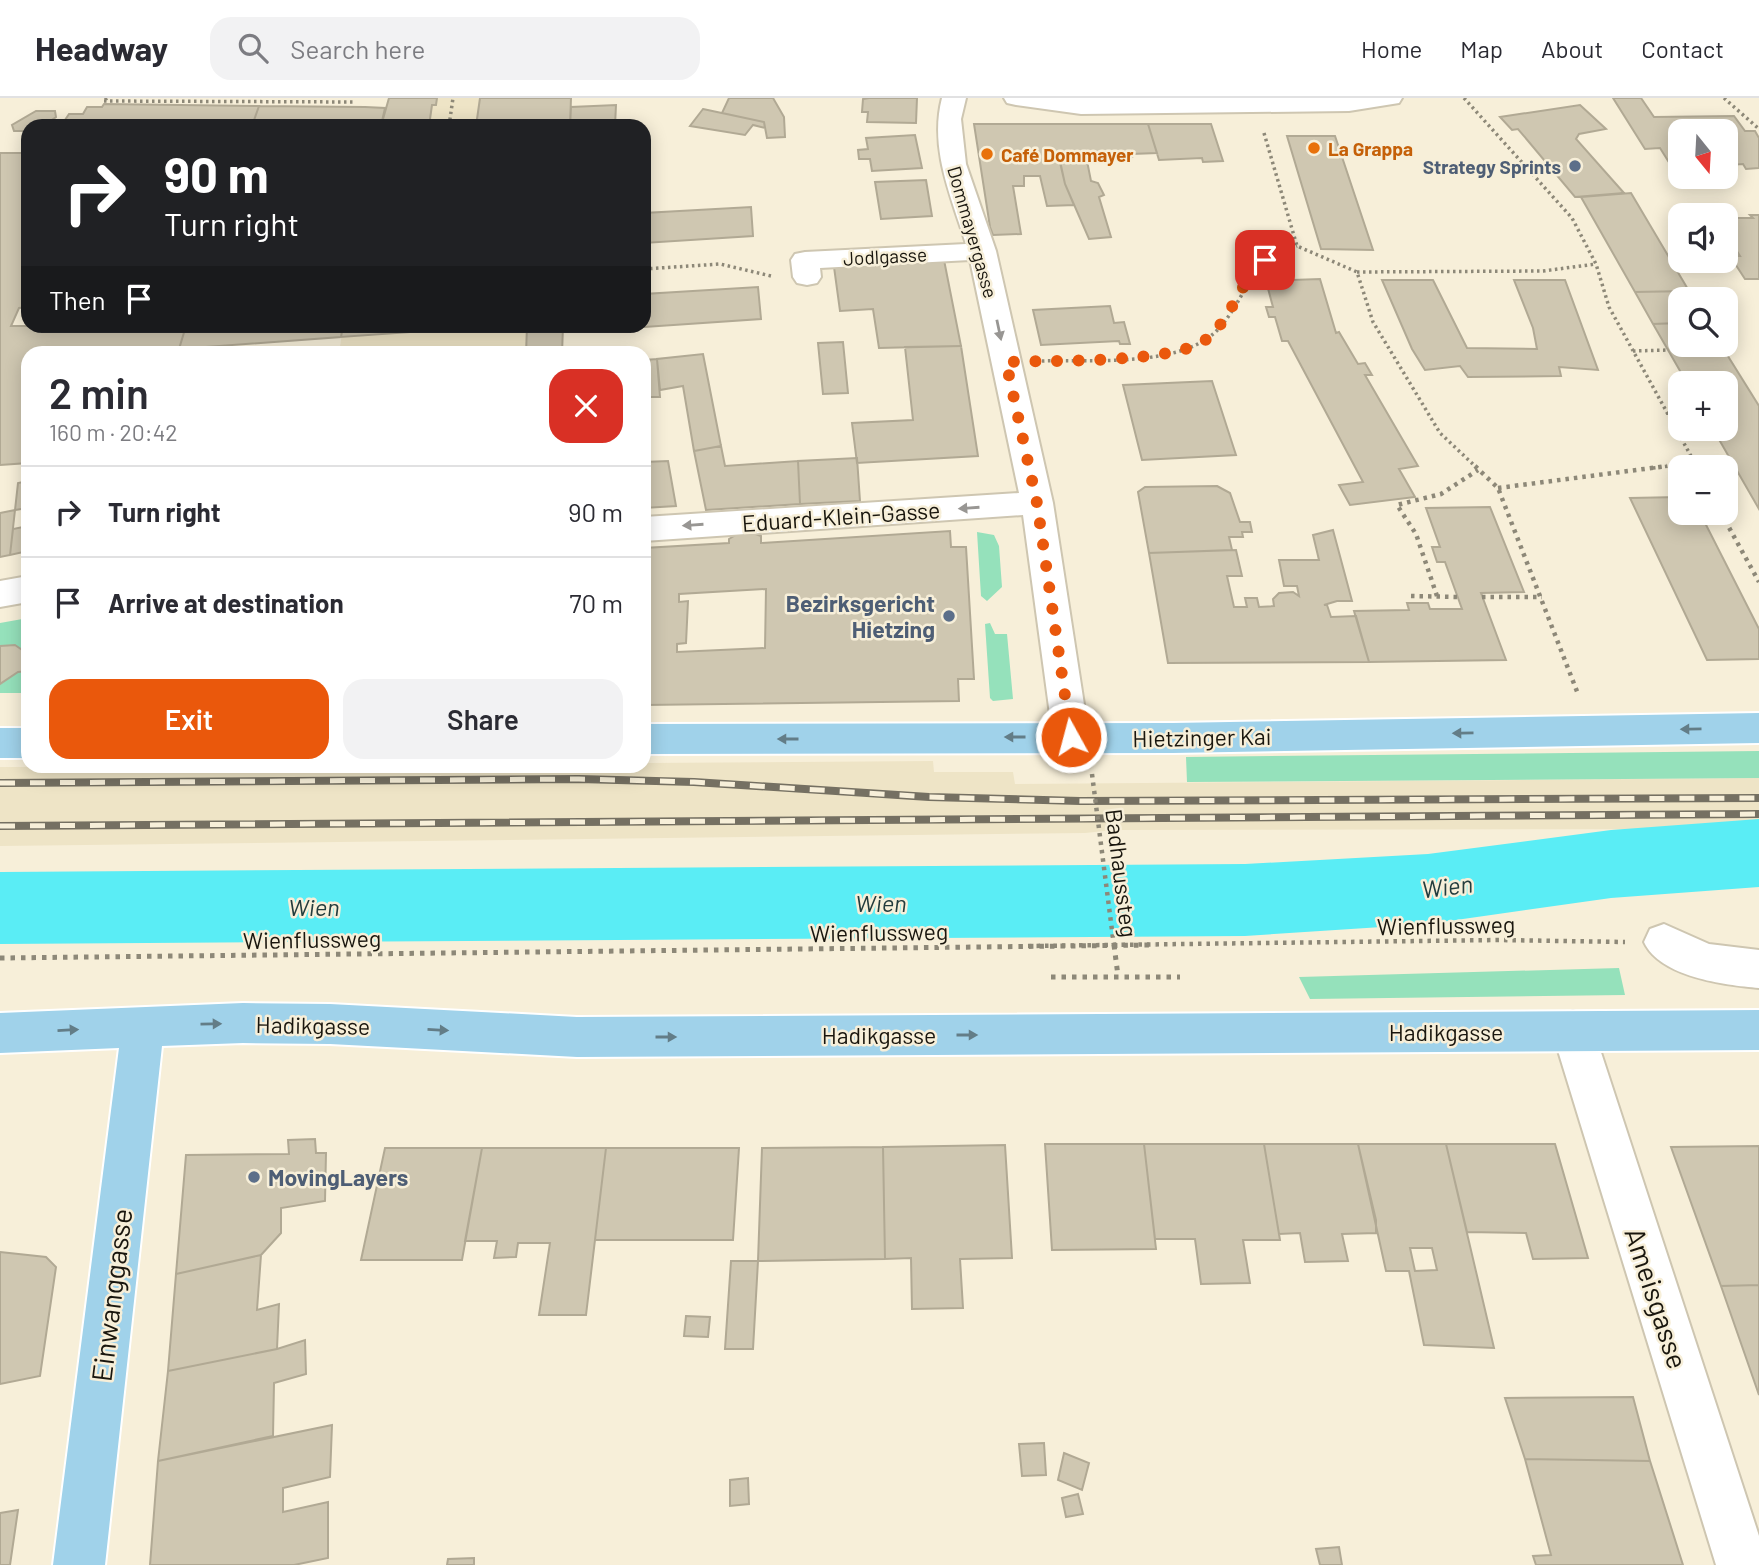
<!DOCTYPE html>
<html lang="en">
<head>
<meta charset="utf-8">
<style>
	:root { --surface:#fff; --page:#f2f2f3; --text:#2b2b33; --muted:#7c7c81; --line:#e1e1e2; --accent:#ea580c }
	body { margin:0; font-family:Barlow,sans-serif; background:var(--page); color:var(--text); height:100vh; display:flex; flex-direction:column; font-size:26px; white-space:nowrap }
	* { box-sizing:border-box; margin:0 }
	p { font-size:23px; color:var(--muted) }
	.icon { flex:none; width:38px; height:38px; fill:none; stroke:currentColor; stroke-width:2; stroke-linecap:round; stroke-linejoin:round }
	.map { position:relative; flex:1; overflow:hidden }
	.drawer { position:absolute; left:21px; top:248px; width:630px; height:427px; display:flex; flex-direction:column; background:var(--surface); border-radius:21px; box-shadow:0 4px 18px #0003 }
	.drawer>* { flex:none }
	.hud { position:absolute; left:21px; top:21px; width:630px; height:214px; border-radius:21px; box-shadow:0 4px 18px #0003; background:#202124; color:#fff; overflow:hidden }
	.needle { width:46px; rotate:162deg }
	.buttons { position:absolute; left:1668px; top:21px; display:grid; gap:14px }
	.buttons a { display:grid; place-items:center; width:70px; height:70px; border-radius:14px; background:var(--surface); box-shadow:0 4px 18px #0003; font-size:35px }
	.pin { position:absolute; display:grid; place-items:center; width:60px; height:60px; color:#fff; margin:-30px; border-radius:14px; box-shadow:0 4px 10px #0006 }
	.me { position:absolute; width:77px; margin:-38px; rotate:353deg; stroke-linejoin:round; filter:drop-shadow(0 0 5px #0008) }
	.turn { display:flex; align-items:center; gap:24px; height:147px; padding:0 28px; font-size:32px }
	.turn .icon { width:91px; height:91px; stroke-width:2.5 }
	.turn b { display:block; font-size:49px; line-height:60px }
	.then { display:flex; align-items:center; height:66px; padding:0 28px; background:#0003; gap:14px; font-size:26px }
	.round { display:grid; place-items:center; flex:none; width:74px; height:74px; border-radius:21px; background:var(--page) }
	.head { display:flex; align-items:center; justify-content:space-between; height:119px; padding:0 28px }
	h1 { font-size:42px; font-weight:600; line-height:52px }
	.primary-button { display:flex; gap:14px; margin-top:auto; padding:14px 28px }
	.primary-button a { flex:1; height:80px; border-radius:21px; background:var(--accent); color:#fff; font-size:28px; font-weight:600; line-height:80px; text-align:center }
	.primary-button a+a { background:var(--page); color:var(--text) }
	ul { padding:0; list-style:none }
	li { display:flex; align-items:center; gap:21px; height:91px; padding:0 28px; border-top:2px solid var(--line) }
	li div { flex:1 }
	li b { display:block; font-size:26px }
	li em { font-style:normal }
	header { display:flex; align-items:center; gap:42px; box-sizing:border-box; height:98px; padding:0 35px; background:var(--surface); border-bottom:2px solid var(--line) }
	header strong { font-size:33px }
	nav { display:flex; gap:38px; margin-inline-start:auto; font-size:24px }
	.search { width:490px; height:63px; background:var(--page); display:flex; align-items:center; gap:18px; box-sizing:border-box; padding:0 24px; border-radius:21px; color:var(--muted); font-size:26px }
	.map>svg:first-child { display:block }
	.built { fill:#eee4c6 }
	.green { fill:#95e1bb }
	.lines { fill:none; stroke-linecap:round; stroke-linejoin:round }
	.river { fill:#5aedf5; fill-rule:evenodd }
	.building { fill:#cfc7b1; stroke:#b1a994; stroke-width:2; fill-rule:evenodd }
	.minor-casing { stroke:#cec6b1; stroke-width:4 }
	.major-casing { stroke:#fff; stroke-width:4 }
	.path-far2 { stroke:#8d8878; stroke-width:3.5; stroke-dasharray:2.5 3.5; stroke-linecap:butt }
	.path-far1 { stroke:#8d8878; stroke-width:4.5; stroke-dasharray:3.5 5; stroke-linecap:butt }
	.path { stroke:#8d8878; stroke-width:5; stroke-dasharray:4.5 6; stroke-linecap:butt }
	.minor { fill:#fff; fill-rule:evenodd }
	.major { fill:#a0d2ea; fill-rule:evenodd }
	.rail-casing { stroke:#757062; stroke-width:8 }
	.rail { stroke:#f7efd9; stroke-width:5; stroke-dasharray:15; stroke-linecap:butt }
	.path-bridge-far1 { stroke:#8d8878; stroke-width:4.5; stroke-dasharray:3.5 5; stroke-linecap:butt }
	.path-bridge { stroke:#8d8878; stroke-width:5; stroke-dasharray:4.5 6; stroke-linecap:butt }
	.oneway { fill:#989693 }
	.oneway2 { fill:#637d87 }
	.route { stroke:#ea580c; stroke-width:12; stroke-dasharray:0 21.6 }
	.food-dot { fill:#e8710a; stroke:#f7efd9; stroke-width:2.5 }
	.service-dot { fill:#5c6f8a; stroke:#f7efd9; stroke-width:2.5 }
	.labels { text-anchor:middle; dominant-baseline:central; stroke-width:5; stroke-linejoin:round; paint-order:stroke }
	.far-food-label { font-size:19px; font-weight:bold; fill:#c56008; stroke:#f7efd9; text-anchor:start }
	.far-service-label { font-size:19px; font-weight:bold; fill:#4e5e75; stroke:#f7efd9; text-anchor:end }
	.far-street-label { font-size:19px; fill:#19160e; stroke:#f7efd9 }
	.street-label { font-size:23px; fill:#19160e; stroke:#f7efd9 }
	.service-label { font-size:23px; font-weight:bold; fill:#4e5e75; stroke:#f7efd9; text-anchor:end }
	.water-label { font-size:24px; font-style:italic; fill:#233c3d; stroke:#f7efd9 }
	.near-street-label { font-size:28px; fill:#19160e; stroke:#f7efd9 }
</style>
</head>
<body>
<header>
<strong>Headway</strong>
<div class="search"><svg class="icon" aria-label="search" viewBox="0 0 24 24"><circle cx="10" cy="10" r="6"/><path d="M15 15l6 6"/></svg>Search here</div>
<nav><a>Home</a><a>Map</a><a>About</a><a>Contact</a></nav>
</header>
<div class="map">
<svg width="1759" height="1467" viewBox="0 0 1759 1467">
	<rect width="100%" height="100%" fill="#f7efd9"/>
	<path class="built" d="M389,0H571L570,28H381Z
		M343,228H563L562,255L339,256Z
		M933,663L934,674H1013L1015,686L1759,680V731L1114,732L1085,735L0,748V669L644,668V665Z"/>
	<path class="green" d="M977,434L994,437L999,448L1002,489L987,503L981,498Z
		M28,520V595H0V525Z
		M990,525L995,536H1007L1013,601L993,603L990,600L985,526Z
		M1759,653V680L1187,684L1186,659Z
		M1619,870L1625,897L1310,901L1299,879Z"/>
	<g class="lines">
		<path class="river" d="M1759,721V789L1611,800L1428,826L1245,838L0,846V774L1245,766L1428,756L1611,732Z"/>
	</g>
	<path class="building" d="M389,0H437L436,7H432L429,28H381Z
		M480,0H571L570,28H476Z
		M729,0H773L784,19L785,39L767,40L764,24L722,15Z
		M869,0H917L916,25L867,24L868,14H862L863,1Z
		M1613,0H1641L1654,19L1734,18L1745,33H1755L1759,40V70L1746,71L1743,66L1729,67L1732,70H1726V33H1680V74H1675L1660,50L1645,51Z
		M104,6L259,8L252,28H61L69,16H83L87,9H102Z
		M616,7L615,28H570L571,9Z
		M1580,7L1606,31L1579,36L1576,41L1624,95L1575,99L1518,31L1512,32L1500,19Z
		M259,8L365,9L385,10L381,28H252Z
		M703,11L764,24L765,30L753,27L745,37L690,28Z
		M36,13H55L56,19L52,22L53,27L28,28V33H14L12,27Z
		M974,26H1148L1157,55L1131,56L1132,59H1115L1114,56H1105L1106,59L1096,65L1088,56H1058L1065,86L1074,107L1047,108L1040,78H1024V88H1013L1021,136L993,137L990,129Z
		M1148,26H1211L1223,63L1203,64L1202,60L1159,62Z
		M915,37L922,70L872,73L870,61H859L858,52L868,51L866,40Z
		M1287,38H1335L1373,152L1321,151Z
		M0,55H28V209L19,210L11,228H186L179,251L106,256H28V365L0,367Z
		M1060,63H1087L1091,83L1098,85L1104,97L1099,99L1111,139L1089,141L1065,86Z
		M926,82L932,118L881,121L875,84Z
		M1631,95L1689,193L1635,194L1581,99Z
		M751,109L753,138L644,145V115Z
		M1750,117H1759V181H1745L1730,158H1740L1726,136V120H1753Z
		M944,162L961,248L879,250L873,211L840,213L834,169Z
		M1320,181L1336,235L1339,234L1358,266L1365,265L1372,277H1365L1418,368L1399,371L1415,399L1350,407L1339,387L1363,384L1288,243H1282L1275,219H1269L1266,209H1273L1266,183Z
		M1382,182H1433L1467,250L1537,251L1533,230L1514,182H1565L1598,272L1559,269L1561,278L1468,279L1460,268L1425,272L1412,251Z
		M758,189L761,221L586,233V228H644V196Z
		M1689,193L1694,201H1680V225L1653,226L1635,194Z
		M1110,208L1114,225L1124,224L1130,246H1120L1119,243L1041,247L1033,212Z
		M1680,225V247H1721L1759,308V411L1713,331H1726V285H1687L1653,226Z
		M186,228H343L341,239L179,251Z
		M343,228H495L341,239Z
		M527,228H563L562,256H526Z
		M843,244L848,295L823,296L818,245Z
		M961,248L978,358L857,365L852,325L913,322L905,249Z
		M179,251L177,256H106V254Z
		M703,256L721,348L694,353L683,288L660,292L657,261Z
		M657,261L660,299H650L649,294H644V262Z
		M1212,283L1236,357L1142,362L1123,287Z
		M721,348L725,368L798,363L800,406L706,412L694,353Z
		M857,360L860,403L800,406L798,363Z
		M668,363L676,408L644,410V364Z
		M28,383V410L15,412L18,385Z
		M1217,388L1230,395L1240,424H1250L1252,434H1242L1243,439H1229L1232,452L1149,455L1138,394L1145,389Z
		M1680,399V415H1700L1759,531V561L1707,562L1630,400Z
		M1490,409L1524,494L1481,495L1506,562L1369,564L1354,513L1409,512L1407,505H1428L1430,511H1462L1445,464H1437L1432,449H1440L1426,410Z
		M15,412L10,457L0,459V415Z
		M28,428V453L10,457L13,431Z
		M744,432L761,438V445L950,433L951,449H966L974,581H958L959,603L644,607V450L729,445V441ZM766,491L765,550L677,554V546L686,545L688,503L679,504V496Z
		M1333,432L1352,503H1337L1324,507H1327L1331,519L1356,518L1369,564L1168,565L1149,455L1236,452L1242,478H1227L1234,509H1247L1245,500H1257L1259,509L1274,508L1273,501L1279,495L1293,494L1299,498L1297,488H1284L1279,462H1319L1313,437Z
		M15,547L28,556V573L18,574L0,586V548Z
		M315,1041L316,1055H326L325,1103L281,1110V1135L261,1157L176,1176L186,1057L289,1056L288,1042Z
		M1045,1046H1144L1156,1151L1052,1152Z
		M1144,1046H1264L1280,1142H1243L1250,1185L1201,1186L1195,1141H1155Z
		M1264,1046H1358L1376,1122V1135L1342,1136L1348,1163L1305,1164L1300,1135L1279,1136Z
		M1358,1046H1446L1494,1250L1424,1247L1409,1173H1386ZM1410,1150H1432L1437,1172L1415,1173Z
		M1446,1046H1555L1588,1160L1533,1161L1526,1135L1467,1134Z
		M1005,1047L1012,1160L960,1161L963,1210L912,1211L911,1160L885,1161L883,1049Z
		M1759,1048V1187L1721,1188L1671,1049Z
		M883,1049L885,1161L758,1163L762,1050Z
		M385,1050H482L462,1162H361Z
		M482,1050H606L586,1217H539L550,1145H518L516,1159L494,1160L497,1143H465Z
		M606,1050H739L733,1142H595Z
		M0,1154L46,1159L56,1169L40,1278L0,1286Z
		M261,1157L257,1212L279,1206L277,1251L168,1273L176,1176Z
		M731,1163H758L753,1251H725Z
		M1759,1187V1297L1721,1188Z
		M686,1218L710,1219L708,1239L684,1238Z
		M305,1242L306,1276L274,1285L273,1338L158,1363L168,1273L277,1251Z
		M1633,1299L1650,1363L1525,1361L1505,1300Z
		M332,1327L330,1379L283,1390V1414L328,1404V1460L294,1467H150L158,1363Z
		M1044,1345L1046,1377L1022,1378L1019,1346Z
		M1064,1355L1089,1365L1082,1392L1058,1382Z
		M1525,1361L1650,1363L1683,1467H1536L1533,1458L1551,1457Z
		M748,1380L749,1406L730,1408V1382Z
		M1078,1396L1083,1416L1066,1419L1062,1400Z
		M18,1412L10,1467H0V1415Z
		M1339,1449L1342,1467H1320L1316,1451Z
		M474,1460V1467H447L448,1461Z"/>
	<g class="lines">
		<defs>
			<path id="minor" d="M942,0H966L961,21L966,66L996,153L1053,405L1089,639L1084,649L1071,654L1058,649L1053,639L1023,417L644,443V419L1019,395L970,162L820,170L821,179L817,185L807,187L797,185L793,179L791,162L795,156L805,154L966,146C951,98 929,50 942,0Z
				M1004,0H1402L1399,5L1349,13L1081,16L1016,7L1007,5Z
				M28,478V504L0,509V483Z
				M1664,826L1709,846L1759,852V890C1724,887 1660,879 1644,844L1650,831Z
				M1573,913L1588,919L1594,933L1759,1438V1467H1716L1552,933L1558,919Z"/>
			<path id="major" d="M1759,615V645L1173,655L644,656V626L1173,625Z
				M0,630H28V660H0Z
				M243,905L330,906L577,919L1759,912V952L577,959L330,946L243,945L162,948L105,1467H53L119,950L0,955V915Z"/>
		</defs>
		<use href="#minor" class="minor-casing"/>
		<use href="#major" class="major-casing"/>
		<path class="path-far2" d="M107,0L103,3L356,4
			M1464,0L1572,120L1596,166L1609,209L1697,369
			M1724,0L1759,31
			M449,28L453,0
			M1264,35L1297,148L1357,174L1373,224L1440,335L1477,370
			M644,171L720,166L771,178
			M1357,174L1543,173L1596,166
			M1633,253L1668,252
			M1042,263C1093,261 1187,271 1222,227C1252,189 1245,169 1297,148
			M1668,317H1680
			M1653,370L1694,365"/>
		<path class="path-far1" d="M1475,368L1498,390L1578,596
			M1498,390L1667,368
			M1721,415L1759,484
			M1411,498L1458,499
			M1437,498L1416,436L1397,407L1441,396L1478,372
			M1482,499H1542
			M1028,848L1499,842L1625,844"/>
		<path class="path" d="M0,860L1155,847
			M1051,879H1180"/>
		<use href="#minor" class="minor"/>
		<use href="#major" class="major"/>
		<defs>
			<path id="rail" d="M0,685L579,681L694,684L929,699L1080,703L1759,700
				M0,728L1759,716"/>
		</defs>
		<use href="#rail" class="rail-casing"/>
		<use href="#rail" class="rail"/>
		<path class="path-bridge-far1" d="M1092,676L1114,848"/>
		<path class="path-bridge" d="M1114,847L1118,878"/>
	</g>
	<defs><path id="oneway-solid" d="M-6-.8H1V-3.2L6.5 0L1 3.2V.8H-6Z" transform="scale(1.75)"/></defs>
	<g class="oneway">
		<use href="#oneway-solid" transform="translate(999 232) rotate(78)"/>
		<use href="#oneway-solid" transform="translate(969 410) rotate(176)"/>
		<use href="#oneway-solid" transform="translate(693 427) rotate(176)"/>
	</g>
	<g class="oneway2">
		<use href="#oneway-solid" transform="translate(1691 631) rotate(179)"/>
		<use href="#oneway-solid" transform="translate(1463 635) rotate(179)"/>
		<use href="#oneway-solid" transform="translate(1015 639) rotate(180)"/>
		<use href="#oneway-solid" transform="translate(788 641) rotate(180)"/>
		<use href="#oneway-solid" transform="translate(211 926) rotate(-1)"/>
		<use href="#oneway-solid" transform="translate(68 932) rotate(-3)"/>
		<use href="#oneway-solid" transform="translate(438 932) rotate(3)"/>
		<use href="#oneway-solid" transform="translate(967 937)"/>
		<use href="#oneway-solid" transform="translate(666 939)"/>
	</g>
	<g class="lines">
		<path class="route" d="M1071,639L1037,405L1006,264C1050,262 1179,266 1208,240C1233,218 1240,183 1265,162"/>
	</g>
	<g class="food-dot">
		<circle cx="1314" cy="50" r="7"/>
		<circle cx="987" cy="56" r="7"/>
	</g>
	<g class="service-dot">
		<circle cx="1575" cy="68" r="7"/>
		<circle cx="949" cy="518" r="7"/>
		<circle cx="254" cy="1079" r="7"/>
	</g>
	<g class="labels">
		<g class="far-food-label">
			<text x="1328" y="50">La Grappa</text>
			<text x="1001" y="56">Café Dommayer</text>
		</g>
		<g class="far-service-label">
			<text x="1561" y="68">Strategy Sprints</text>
		</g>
		<g class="far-street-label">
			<text transform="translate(973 134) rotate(74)">Dommayergasse</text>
			<text transform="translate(885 158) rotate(-3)">Jodlgasse</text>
		</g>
		<g class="street-label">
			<text transform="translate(841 418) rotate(-4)">Eduard-Klein-Gasse</text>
			<text transform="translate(1202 639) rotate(-1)">Hietzinger Kai</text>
			<text transform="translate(1122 775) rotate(83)">Badhaussteg</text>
			<text transform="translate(1446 827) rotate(-1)">Wienflussweg</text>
			<text transform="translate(879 834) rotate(-1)">Wienflussweg</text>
			<text transform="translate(312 841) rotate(-1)">Wienflussweg</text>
			<text transform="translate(313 927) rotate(1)">Hadikgasse</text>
			<text x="1446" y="934">Hadikgasse</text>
			<text x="879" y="937">Hadikgasse</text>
		</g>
		<g class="service-label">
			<text x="935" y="505">Bezirksgericht<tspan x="935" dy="26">Hietzing</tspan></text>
			<text x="268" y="1079" text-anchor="start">MovingLayers</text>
		</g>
		<g class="water-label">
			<text transform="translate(1447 788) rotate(-7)">Wien</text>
			<text x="881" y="804">Wien</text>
			<text x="314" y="808">Wien</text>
		</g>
		<g class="near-street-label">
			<text transform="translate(111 1197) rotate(-83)">Einwanggasse</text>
			<text transform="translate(1657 1200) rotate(72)">Ameisgasse</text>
		</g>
	</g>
</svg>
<div class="buttons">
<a><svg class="needle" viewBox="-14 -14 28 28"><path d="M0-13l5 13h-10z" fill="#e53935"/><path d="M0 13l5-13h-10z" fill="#7c7c81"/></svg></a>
<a><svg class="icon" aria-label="sound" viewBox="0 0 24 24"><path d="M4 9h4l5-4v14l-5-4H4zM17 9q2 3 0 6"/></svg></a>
<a><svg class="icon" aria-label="search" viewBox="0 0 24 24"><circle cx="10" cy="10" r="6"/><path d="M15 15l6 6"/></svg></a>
<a>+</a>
<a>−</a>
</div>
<div class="pin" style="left:1265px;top:162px;background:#d93025"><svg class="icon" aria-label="arrive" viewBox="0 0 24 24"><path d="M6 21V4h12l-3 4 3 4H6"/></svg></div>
<svg class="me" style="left:1071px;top:639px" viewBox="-20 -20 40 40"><circle r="17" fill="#ea580c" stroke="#fff" stroke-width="3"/><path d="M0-11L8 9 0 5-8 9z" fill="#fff"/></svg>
<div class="hud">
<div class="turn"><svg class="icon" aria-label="right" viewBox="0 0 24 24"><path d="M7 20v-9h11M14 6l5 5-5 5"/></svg><div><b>90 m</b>Turn right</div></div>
<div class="then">Then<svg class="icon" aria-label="arrive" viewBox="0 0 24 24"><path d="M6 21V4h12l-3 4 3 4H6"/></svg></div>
</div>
<section class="drawer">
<div class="head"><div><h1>2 min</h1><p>160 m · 20:42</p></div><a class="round" style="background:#d93025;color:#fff"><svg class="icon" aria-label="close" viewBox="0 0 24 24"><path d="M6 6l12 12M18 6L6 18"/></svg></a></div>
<ul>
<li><svg class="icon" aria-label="right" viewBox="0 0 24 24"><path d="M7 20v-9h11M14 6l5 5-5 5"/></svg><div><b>Turn right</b></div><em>90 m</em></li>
<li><svg class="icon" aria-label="arrive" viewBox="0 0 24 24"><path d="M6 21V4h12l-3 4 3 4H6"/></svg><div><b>Arrive at destination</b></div><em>70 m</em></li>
</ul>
<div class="primary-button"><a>Exit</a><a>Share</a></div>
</section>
</div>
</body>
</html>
